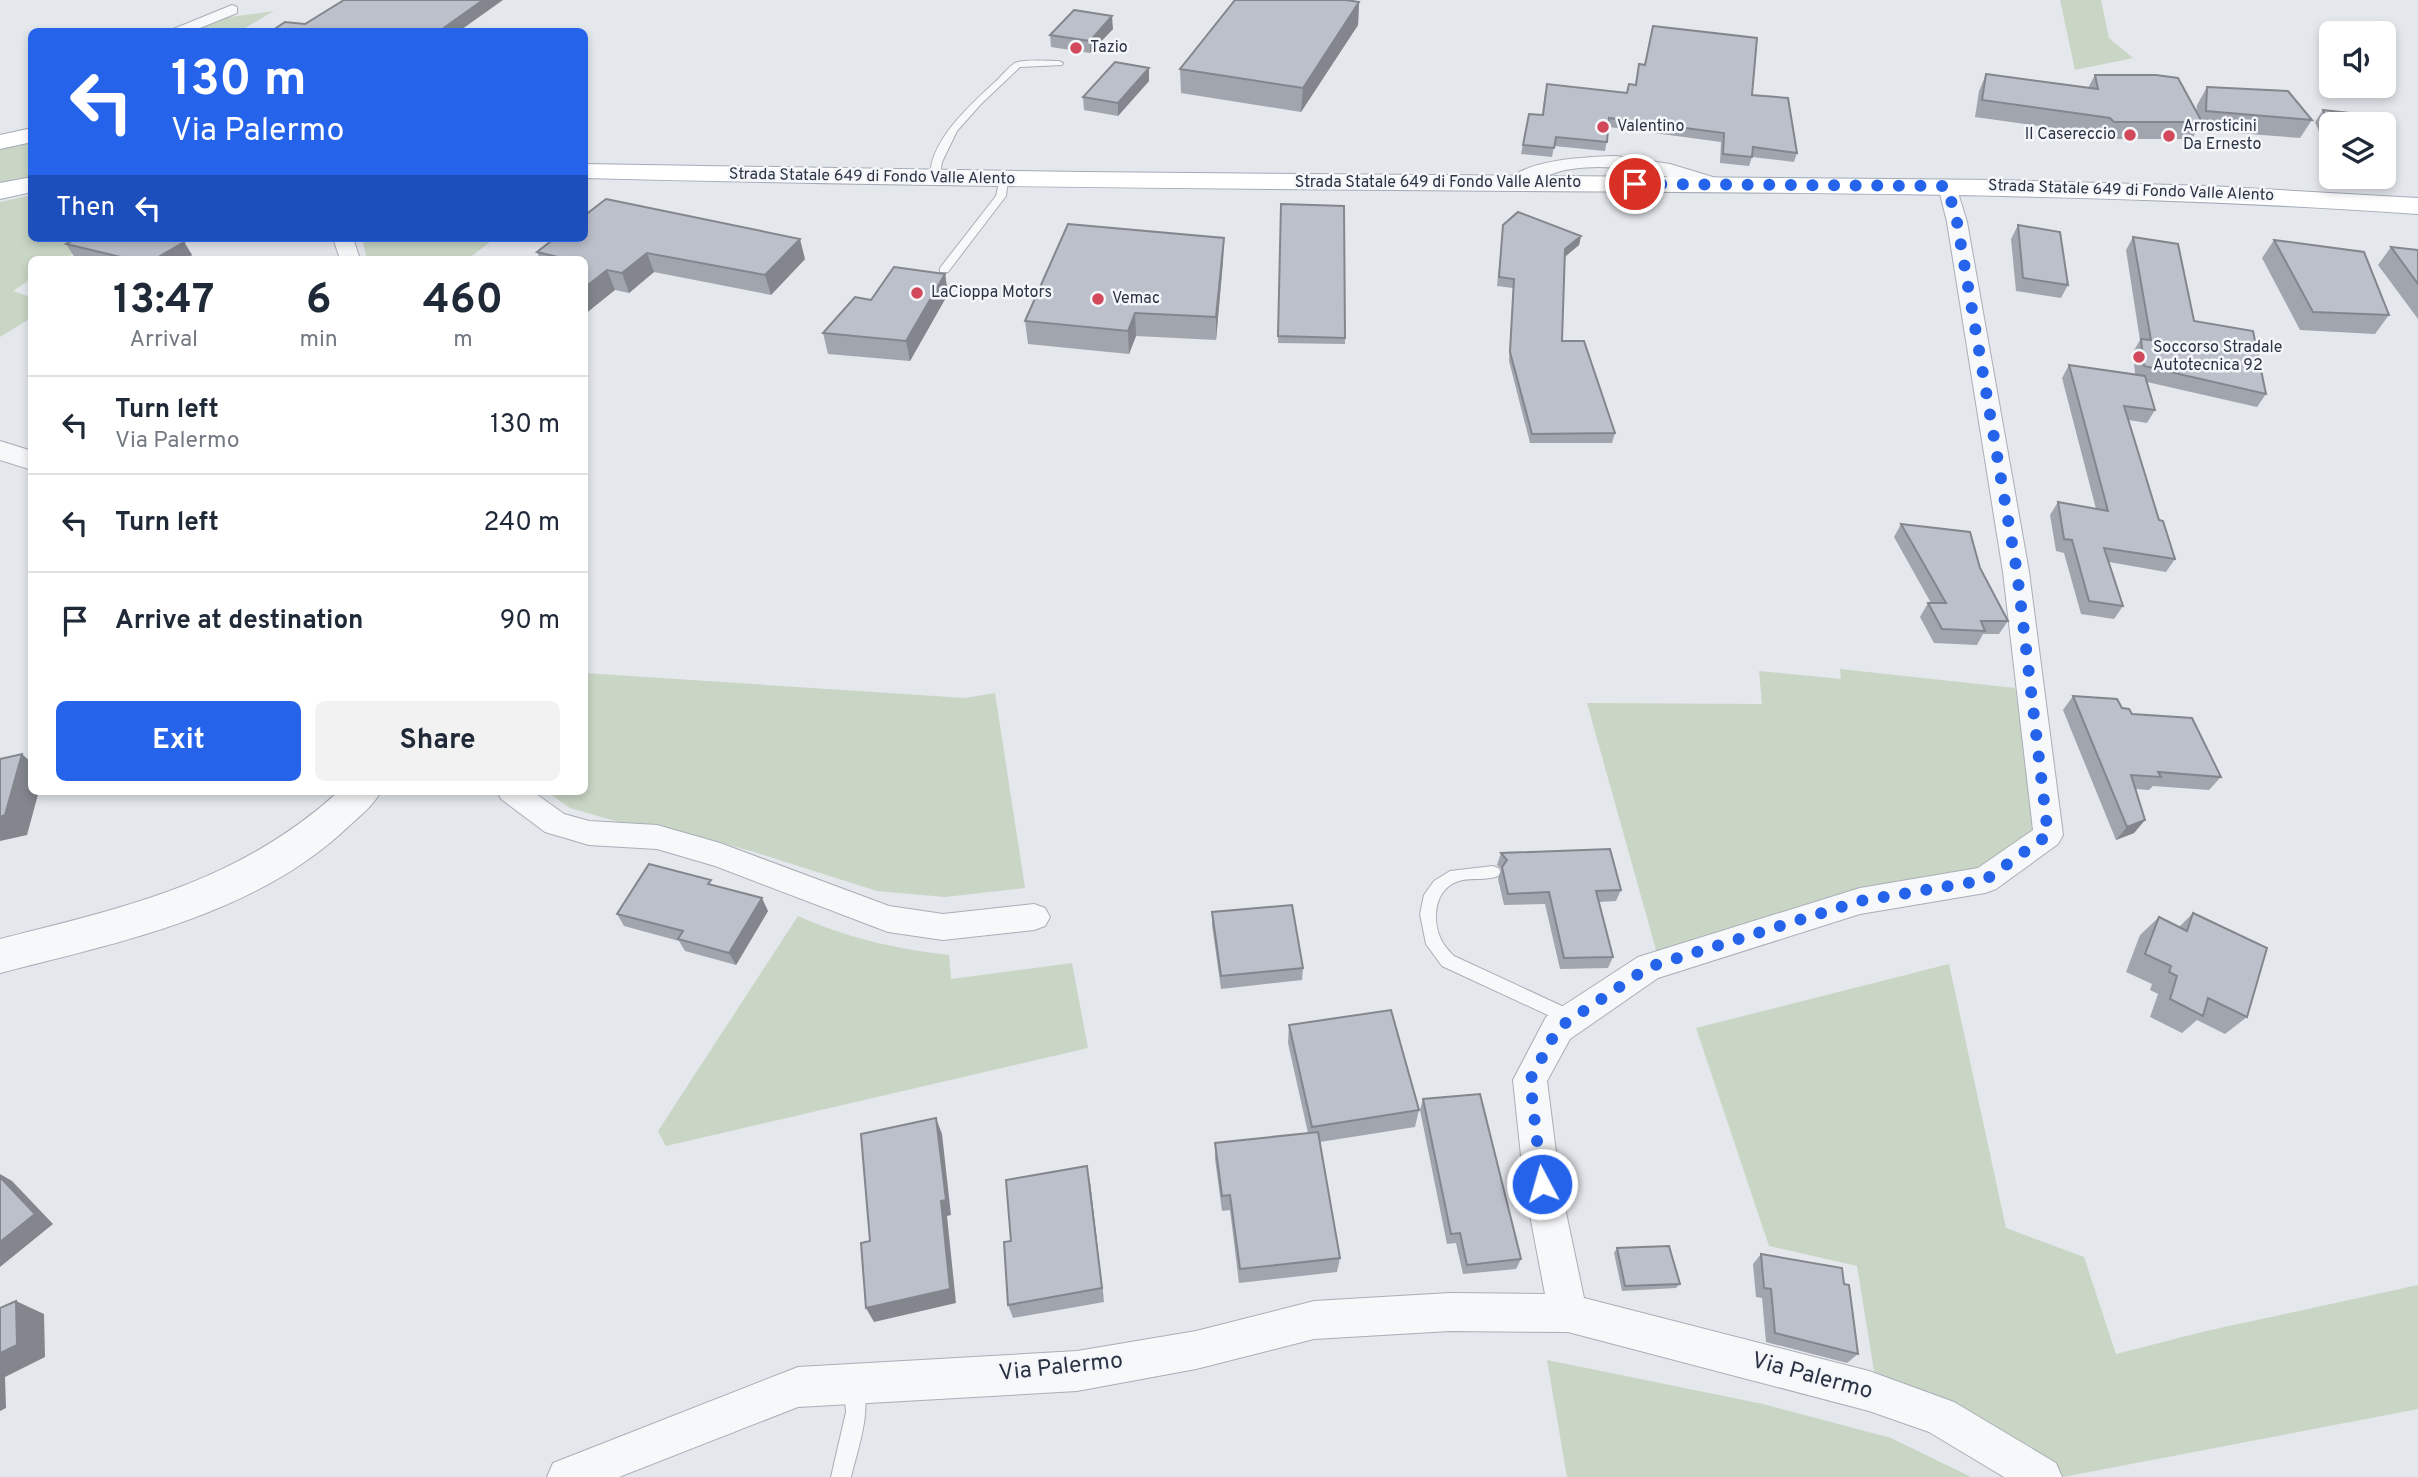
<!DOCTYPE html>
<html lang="en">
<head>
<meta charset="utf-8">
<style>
	:root { --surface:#fff; --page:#f2f2f3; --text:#1f2937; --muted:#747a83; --line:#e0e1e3; --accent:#2563eb }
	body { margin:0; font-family:Overpass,sans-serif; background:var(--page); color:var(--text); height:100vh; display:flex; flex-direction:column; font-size:26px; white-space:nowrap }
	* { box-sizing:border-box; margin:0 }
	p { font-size:23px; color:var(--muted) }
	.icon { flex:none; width:38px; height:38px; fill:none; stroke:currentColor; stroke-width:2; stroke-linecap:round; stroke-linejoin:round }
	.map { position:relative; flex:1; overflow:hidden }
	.drawer { position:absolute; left:28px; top:256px; width:560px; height:539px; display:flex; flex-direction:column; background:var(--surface); border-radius:10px; box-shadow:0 4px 10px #0003 }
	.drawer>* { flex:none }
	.banner { position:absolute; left:28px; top:28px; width:560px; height:214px; border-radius:10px; box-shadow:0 4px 10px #0003; background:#2563eb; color:#fff; overflow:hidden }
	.buttons { position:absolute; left:2319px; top:21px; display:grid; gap:14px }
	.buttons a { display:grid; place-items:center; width:77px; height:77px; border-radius:10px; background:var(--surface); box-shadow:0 4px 10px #0003; font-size:35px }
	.pin { position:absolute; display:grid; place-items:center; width:60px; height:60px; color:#fff; margin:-30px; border:4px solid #fff; border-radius:50%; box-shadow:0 2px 7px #0007 }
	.me { position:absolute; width:77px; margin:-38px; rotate:354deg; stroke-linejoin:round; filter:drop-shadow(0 0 5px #0008) }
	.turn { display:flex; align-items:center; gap:24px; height:147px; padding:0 28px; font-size:32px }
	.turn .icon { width:91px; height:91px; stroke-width:2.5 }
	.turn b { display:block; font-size:49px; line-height:60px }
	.then { display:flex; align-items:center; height:66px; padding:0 28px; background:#0003; gap:14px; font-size:26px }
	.eta { display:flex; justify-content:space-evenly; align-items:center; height:119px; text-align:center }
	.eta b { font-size:42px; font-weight:700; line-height:49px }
	.action { display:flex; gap:14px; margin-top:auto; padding:14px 28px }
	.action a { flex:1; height:80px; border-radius:10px; background:var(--accent); color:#fff; font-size:28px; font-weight:700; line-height:80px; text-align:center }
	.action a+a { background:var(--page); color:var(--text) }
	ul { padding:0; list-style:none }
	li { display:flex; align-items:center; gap:21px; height:98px; padding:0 28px; border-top:2px solid var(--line) }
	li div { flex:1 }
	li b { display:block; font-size:26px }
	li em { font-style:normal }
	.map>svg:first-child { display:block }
	.green { fill:#c9d6c5 }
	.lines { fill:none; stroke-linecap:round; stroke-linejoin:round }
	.service-casing { stroke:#a9aeb7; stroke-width:2 }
	.minor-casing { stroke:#a9aeb7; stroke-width:2 }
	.tertiary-casing { stroke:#a9aeb7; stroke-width:2 }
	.primary-casing { stroke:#a3abb8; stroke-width:2 }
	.service { fill:#f7f8fa; fill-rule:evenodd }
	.minor { fill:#f7f8fa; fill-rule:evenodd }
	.tertiary { fill:#f7f8fa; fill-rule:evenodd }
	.primary { fill:#fff; fill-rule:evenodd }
	.wall { fill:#a1a5ae }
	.shaded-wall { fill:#83868d }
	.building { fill:#bbc0ca; stroke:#83868d; stroke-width:2 }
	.route { stroke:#2563eb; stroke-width:12; stroke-dasharray:0 21.6 }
	.poi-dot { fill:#d1495b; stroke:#f4f6f9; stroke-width:2.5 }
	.labels { text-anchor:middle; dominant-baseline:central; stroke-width:5; stroke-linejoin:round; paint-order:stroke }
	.far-poi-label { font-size:16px; fill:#2b3445; stroke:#f4f6f9; text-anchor:start }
	.far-street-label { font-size:16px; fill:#2b3445; stroke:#f4f6f9 }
	.near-street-label { font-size:23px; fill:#2b3445; stroke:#f4f6f9 }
</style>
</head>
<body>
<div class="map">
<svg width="2418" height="1477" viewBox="0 0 2418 1477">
	<rect width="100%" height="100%" fill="#e4e7ec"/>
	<path class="green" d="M2060,0H2101L2109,38L2133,58L2075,70Z
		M274,11L240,31L187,32L222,18Z
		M31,142V177L0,183V149Z
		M31,195L32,238H99L64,259H32L31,279L13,291L31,297V318L0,337V202Z
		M362,238H495L468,259H367Z
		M1840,669L2015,688L2040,837L1978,879L1658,957L1587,703L1762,704L1759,671L1841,679Z
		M585,673L965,698L995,693L1025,888L945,897L877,891L754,852L660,826L619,822L570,808L546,791H584Z
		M798,916C847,938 896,949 949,955L951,979L1072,963L1088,1048L666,1146L658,1131Z
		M1949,964L2006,1228L2084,1257L2116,1354L2206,1331L2418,1285V1409L2063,1477L1874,1371L1857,1266L1769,1246L1696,1028Z
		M1547,1360L1763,1404L1891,1438L1971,1477H1567Z"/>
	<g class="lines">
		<defs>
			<path id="service" d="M1059,61L1063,63L1062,65L1020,67L981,104L957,131L942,162L939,179L931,181C925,145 970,105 995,82C1001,77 1008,67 1015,63C1023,59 1049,61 1059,61Z
				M1000,178L1008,180L1006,196L948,272H940V268L996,196Z
				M1493,866L1498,868L1501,872L1498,876C1486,881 1472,877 1459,881C1433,889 1431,923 1443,943C1446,948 1450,952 1454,956L1577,1013L1579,1018L1577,1023L1571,1025L1565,1023L1442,966L1426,944L1420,914L1424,895L1434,881L1450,871Z
				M854,1376L861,1379C873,1409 858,1447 851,1477H831L846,1412L844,1386L847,1379Z"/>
			<path id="minor" d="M232,5L237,7V13L190,32H166Z
				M1616,156L1670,164L1726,181L1729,185L1720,191C1668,177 1620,160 1565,170C1547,174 1532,184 1514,188L1505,183C1524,159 1587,157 1616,156Z
				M1947,180L1956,186L1967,222L2029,572L2063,835L2058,844L1996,889L1985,893L1860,914L1658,978L1570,1039L1547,1081L1560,1184L1584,1298L1869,1371L1954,1402L2056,1463L2062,1477H2004L1929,1432L1869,1411L1568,1332L1450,1331L1314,1339L1196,1369L1077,1391L798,1407L619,1477H547L553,1463L798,1367L1077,1351L1196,1331L1314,1301L1450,1293L1545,1294L1524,1184L1513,1080L1546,1017L1638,957L1860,888L1978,868L2033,830L2003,572L1947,222L1938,186Z
				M333,238H353L360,259H340Z
				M497,791H532L564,814L589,821L657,825L720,843L889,906L943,914L1034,904L1045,908L1050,917L1045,926L1034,930L943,940L888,932L715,866L657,849L589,845L545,832L501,799Z"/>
			<path id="tertiary" d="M0,441L32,451V470L0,460Z
				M339,791H381C374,805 361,815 349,826C256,915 120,942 0,973V939C127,907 240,882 339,791Z"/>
			<path id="primary" d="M32,128V142L0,149V135Z
				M584,164L1082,172L1999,180L2209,186L2418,198V214C2120,193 1823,193 1524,191C1211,189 898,186 584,178Z
				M32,177V192L0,199V183Z"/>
		</defs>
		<use href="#service" class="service-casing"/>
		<use href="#minor" class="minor-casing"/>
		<use href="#tertiary" class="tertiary-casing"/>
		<use href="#primary" class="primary-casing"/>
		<use href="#service" class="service"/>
		<use href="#minor" class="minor"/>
		<use href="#tertiary" class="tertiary"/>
		<use href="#primary" class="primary"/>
	</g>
	<path class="wall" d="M1359,2L1358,25L1301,112L1181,93L1180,69Z
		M1113,29L1090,53L1051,47L1050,35Z
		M1639,64L1752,95L1797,153L1794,162L1752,157L1749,166L1720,163L1721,142L1609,127L1605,151L1554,146L1552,157L1521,154L1529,114L1542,115L1545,93H1627L1635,85Z
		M1986,74L2088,88L2095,75L2196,112L2197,105L2207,87L2312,120L2300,138L2197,130L2192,139H2105L2102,135L1975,117L1979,91Z
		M1149,81L1118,116L1084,110L1083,97Z
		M2323,110L2331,124V160L2315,122Z
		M1281,204L1345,338V344L1278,343Z
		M1503,225L1581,236L1579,245L1565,257L1562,341L1615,433L1612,443H1530L1509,361L1513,288L1497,286Z
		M2018,225L2068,285L2061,298L2016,291L2011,239Z
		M2133,237L2194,321L2266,394L2257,407L2147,382L2155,410L2147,423L2129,420L2159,520L2175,559L2166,572L2109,562L2123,606L2114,619L2081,614L2064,553L2056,551L2050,515L2058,502L2096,509L2062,378L2069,365L2135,374L2133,352L2140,340L2126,250Z
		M555,238L805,259L771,295L654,272L629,293L615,290L584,259H540L537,252Z
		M1224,238L1223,261L1216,340L1136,336L1129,354L1028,344L1025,321Z
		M2274,240L2389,315L2375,334L2300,330L2262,258Z
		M184,242L192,255L186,259H80L75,258L66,244Z
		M2391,247L2418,250V319L2378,265Z
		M945,274L948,294L910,361L828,354L823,333Z
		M1901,524L1980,568L2008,621L1999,634H1983L1977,645L1934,643L1920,617L1928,603H1931L1894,537Z
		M2073,696L2122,708L2221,777L2209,790L2153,786L2149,790L2136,789L2145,820L2134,833L2116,840L2063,710Z
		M1501,853L1621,890L1616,901L1599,902L1613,957L1608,968L1560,969L1545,904L1504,905L1498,879L1501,869L1497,865Z
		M714,886L768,911L736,965L685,951L679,941L624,926L617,914Z
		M1212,912L1303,968L1302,980L1221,989L1212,925Z
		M2193,913L2247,1017L2225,1034L2197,1020L2182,1033L2150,1017L2158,994L2150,990L2152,984L2126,972L2140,935L2159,917L2179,927Z
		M1289,1025L1419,1110L1415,1127L1320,1142L1340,1258L1337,1272L1239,1283L1230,1210L1222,1211L1215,1159V1143L1308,1133L1288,1043Z
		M1423,1099L1521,1259L1516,1269L1463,1274L1456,1243L1447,1244L1420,1110Z
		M1090,1182L1104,1302L1013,1318L1008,1305L1011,1241Z
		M1617,1248L1680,1284L1676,1288L1622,1291L1614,1253Z
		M1761,1254L1844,1284L1858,1354L1847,1363L1766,1342L1762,1298L1756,1297L1753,1264Z"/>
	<path class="shaded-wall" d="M483,0H503L458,32H438Z
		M1359,2L1358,25L1301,112L1303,88Z
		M1112,16L1113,29L1090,53V41Z
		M1149,68V81L1118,116V103Z
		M1581,236L1579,245L1563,258L1565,249Z
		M1224,238L1223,261L1216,340V317Z
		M800,239L805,259L771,295L765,275Z
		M184,242L192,255L186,259H155Z
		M647,253L654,272L629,293L622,273Z
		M607,270L615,290L584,315V288Z
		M945,274L948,294L910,361L906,341Z
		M1135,313L1136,336L1129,354L1128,331Z
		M22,754L32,763V791H39L27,835L0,841V817Z
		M2145,820L2134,833L2116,840L2127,827Z
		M762,898L768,911L736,965L729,953Z
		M936,1118L942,1134L951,1215L947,1216L956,1303L874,1322L866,1308L941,1201Z
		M1087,1166L1090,1182L1104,1302L1102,1288Z
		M0,1174L12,1181L53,1224L0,1267Z
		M16,1301L44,1314L45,1357L5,1377L6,1408L0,1411V1353Z"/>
	<path class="building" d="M344,0H483L438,32H270L285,22L305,24Z
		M1235,0H1346L1359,2L1303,88L1180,69Z
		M1074,10L1112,16L1090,41L1050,35Z
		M1653,26L1757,38L1752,95L1788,98L1797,153L1753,147L1752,157L1723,154L1724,133L1609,118L1607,142L1556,137L1554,148L1523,145L1529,114L1543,115L1547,84L1627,93L1629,84L1636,85L1639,64L1645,65Z
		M1115,62L1149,68L1118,103L1083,97Z
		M1986,74L2098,89L2095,75H2156L2178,78L2202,122H2114L2110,118L1982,100Z
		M2207,87L2288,91L2312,120L2206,111Z
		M2323,110L2367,115L2372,124H2331V128Z
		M606,199L800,239L765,275L647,253L622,273L607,270L584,288V259H566L537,252L555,238H584V216Z
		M1281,204L1344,206L1345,338L1278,336Z
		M1518,212L1581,236L1565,249L1562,341H1584L1615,433L1532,434L1510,352L1514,279L1499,277L1503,225Z
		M1068,224L1224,238L1216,317L1135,313L1128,331L1025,321Z
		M2018,225L2060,232L2068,285L2023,278Z
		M2133,237L2178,244L2194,321L2253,331L2266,394L2144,366L2141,339L2151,340Z
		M77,238H169L184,242L155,259H129L66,244Z
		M2274,240L2364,252L2389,315L2313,312Z
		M2391,247L2418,250V284Z
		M894,267L945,274L906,341L823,333L855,297L871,300Z
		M2069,365L2145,376L2155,410L2124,406L2159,520L2163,521L2175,559L2104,548L2123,606L2089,601L2072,540L2064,539L2058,502L2108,511Z
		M1901,524L1970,532L1980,568L2008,621H1981L1985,631L1942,629L1928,603H1946Z
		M2073,696L2117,699L2122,708L2129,709L2132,714L2192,718L2221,777L2158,772L2161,777L2131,775L2145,820L2127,827Z
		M22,754L5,815L0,817V759Z
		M1610,849L1621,890L1596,891L1613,957L1564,958L1549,892L1508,894L1502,867L1507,860L1501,853Z
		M649,864L711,880L708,884L762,898L729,953L678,939L683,931L617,914Z
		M1292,905L1303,968L1221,976L1212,912Z
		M2193,913L2267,948L2247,1017L2208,998L2203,1016L2170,999L2177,976L2169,972L2171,966L2145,954L2159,917L2187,931Z
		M1391,1010L1419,1110L1312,1127L1289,1025Z
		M1480,1094L1521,1259L1467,1265L1460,1233L1451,1234L1423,1099Z
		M936,1118L946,1200L941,1201L950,1289L866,1308L861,1243L870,1241L861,1134Z
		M1318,1132L1340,1258L1240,1269L1230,1195L1222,1196L1215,1143Z
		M1087,1166L1102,1288L1008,1305L1004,1242L1011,1241L1006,1180Z
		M0,1177L35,1214L0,1242Z
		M1669,1246L1680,1284L1625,1286L1617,1248Z
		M1761,1254L1842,1268L1844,1284L1849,1285L1858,1354L1775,1333L1771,1289L1764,1288Z
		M16,1301L17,1345L0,1353V1308Z"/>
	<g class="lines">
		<path class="route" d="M1542,1184L1530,1080L1558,1028L1649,967L1860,901L1985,880L2048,835L2017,572L1957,222L1947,186L1635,184"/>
	</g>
	<g class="poi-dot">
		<circle cx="1076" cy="48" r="7"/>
		<circle cx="1603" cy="127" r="7"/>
		<circle cx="2130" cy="135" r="7"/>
		<circle cx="2169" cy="136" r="7"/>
		<circle cx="917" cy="293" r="7"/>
		<circle cx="1098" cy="299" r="7"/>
		<circle cx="2139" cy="357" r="7"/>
	</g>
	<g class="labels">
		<g class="far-poi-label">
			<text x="1090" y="48">Tazio</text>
			<text x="1617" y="127">Valentino</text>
			<text x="2183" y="127">Arrosticini<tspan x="2183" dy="18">Da Ernesto</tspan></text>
			<text x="2116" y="135" text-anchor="end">Il Casereccio</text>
			<text x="931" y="293">LaCioppa Motors</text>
			<text x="1112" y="299">Vemac</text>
			<text x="2153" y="348">Soccorso Stradale<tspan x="2153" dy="18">Autotecnica 92</tspan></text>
		</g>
		<g class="far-street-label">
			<text transform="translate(872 177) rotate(1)">Strada Statale 649 di Fondo Valle Alento</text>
			<text x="1438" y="183">Strada Statale 649 di Fondo Valle Alento</text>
			<text transform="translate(2131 191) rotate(2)">Strada Statale 649 di Fondo Valle Alento</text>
		</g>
		<g class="near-street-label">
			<text transform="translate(1061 1368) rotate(-6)">Via Palermo</text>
			<text transform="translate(1812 1377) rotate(15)">Via Palermo</text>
		</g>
	</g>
</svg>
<div class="buttons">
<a><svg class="icon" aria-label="sound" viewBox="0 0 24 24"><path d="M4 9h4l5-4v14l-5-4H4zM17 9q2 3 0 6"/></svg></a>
<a><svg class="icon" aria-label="layers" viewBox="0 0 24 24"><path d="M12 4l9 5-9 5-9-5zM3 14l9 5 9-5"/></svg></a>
</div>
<div class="pin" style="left:1635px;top:184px;background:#d93025"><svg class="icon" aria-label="arrive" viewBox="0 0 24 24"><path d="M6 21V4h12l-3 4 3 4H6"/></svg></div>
<svg class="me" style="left:1542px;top:1184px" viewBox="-20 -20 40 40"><circle r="17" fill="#2563eb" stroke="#fff" stroke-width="3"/><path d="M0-11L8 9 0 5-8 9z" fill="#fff"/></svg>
<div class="banner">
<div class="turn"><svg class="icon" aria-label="left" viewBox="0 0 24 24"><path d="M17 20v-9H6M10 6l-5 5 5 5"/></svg><div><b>130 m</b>Via Palermo</div></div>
<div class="then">Then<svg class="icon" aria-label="left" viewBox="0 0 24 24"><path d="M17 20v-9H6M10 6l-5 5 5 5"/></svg></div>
</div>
<section class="drawer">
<div class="eta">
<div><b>13:47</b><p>Arrival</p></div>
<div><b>6</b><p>min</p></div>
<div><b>460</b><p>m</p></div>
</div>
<ul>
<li><svg class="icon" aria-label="left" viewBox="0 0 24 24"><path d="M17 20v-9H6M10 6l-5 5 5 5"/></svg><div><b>Turn left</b><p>Via Palermo</p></div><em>130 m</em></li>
<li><svg class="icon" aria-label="left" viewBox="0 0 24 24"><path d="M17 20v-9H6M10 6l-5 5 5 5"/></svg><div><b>Turn left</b></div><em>240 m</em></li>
<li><svg class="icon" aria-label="arrive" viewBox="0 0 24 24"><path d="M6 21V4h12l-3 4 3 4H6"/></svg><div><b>Arrive at destination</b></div><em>90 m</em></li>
</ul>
<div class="action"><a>Exit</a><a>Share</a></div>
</section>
</div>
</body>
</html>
